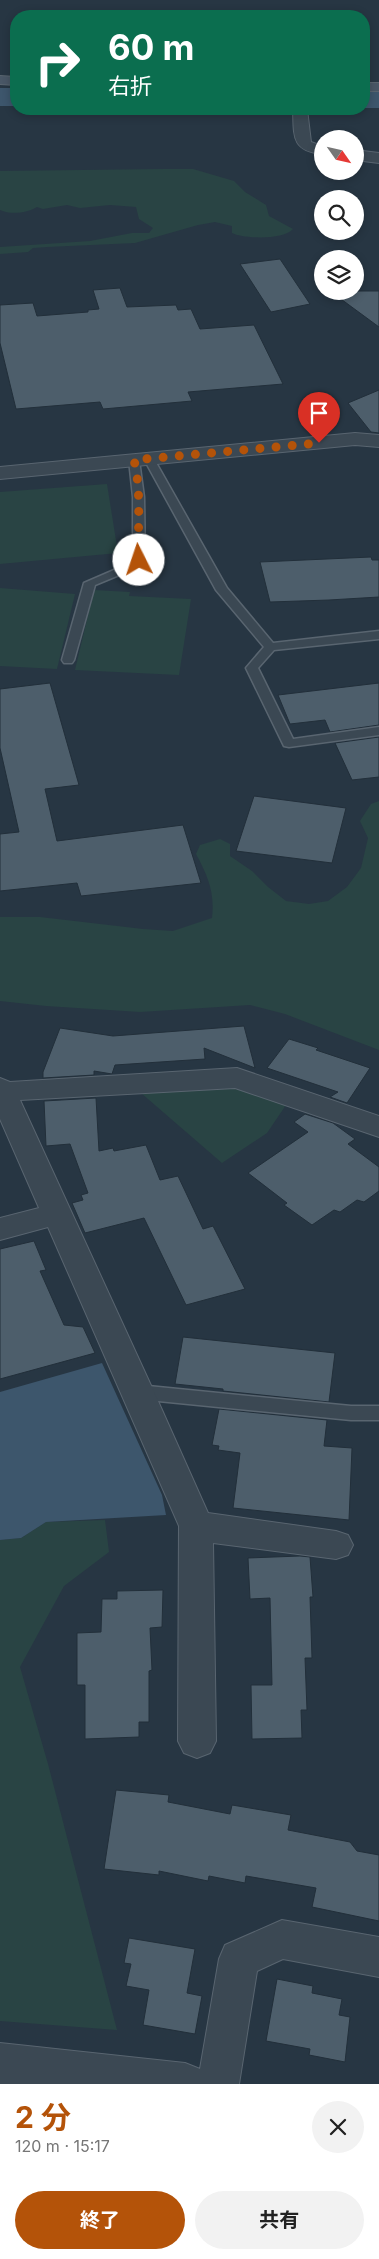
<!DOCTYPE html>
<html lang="ja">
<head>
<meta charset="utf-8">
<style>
	:root { --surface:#fff; --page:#f2f2f2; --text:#222; --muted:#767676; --accent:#b45309 }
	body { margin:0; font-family:Inter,"Noto Sans JP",sans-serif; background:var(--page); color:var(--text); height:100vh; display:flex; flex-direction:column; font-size:19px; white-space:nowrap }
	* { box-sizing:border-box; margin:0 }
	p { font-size:16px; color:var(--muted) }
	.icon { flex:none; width:28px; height:28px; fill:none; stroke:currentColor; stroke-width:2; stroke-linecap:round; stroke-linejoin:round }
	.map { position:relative; height:2084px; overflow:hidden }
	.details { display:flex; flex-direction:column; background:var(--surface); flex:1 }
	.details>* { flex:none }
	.hud { position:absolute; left:10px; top:10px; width:360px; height:105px; border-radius:20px; box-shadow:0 2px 8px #0003; background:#0b6e4f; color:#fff; overflow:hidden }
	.needle { width:32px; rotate:124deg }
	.tools { position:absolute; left:314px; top:130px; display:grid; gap:10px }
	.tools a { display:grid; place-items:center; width:50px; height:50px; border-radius:50%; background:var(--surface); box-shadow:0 2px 8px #0003; font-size:25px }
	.pin { position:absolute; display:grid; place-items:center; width:42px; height:42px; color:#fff; margin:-51px -21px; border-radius:50% 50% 50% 0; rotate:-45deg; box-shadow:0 0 5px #0007 }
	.pin .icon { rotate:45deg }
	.me { position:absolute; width:55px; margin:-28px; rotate:356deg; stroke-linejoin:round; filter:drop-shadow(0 0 4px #0008) }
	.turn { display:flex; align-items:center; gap:18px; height:105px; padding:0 15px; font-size:22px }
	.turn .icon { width:65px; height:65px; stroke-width:2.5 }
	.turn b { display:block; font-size:35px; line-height:42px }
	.round { display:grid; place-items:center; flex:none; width:52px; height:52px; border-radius:26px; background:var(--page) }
	.overview { display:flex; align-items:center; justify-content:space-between; height:85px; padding:0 15px }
	h1 { font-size:30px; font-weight:700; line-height:38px; color:var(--accent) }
	.cta { display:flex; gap:10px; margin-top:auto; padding:10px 15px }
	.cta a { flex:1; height:58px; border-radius:30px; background:var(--accent); color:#fff; font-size:20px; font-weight:700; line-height:58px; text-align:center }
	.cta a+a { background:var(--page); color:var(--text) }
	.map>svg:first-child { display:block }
	.green { fill:#294444 }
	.water { fill:#3d566c }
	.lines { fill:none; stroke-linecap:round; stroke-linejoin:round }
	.river { fill:#3d566c; fill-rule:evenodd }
	.building { fill:#4d5e6b; stroke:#222f3a }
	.service-casing { stroke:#596570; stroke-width:3 }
	.minor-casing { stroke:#596570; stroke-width:2 }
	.tertiary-casing { stroke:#596570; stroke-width:2 }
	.secondary-casing { stroke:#596570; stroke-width:2 }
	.service { fill:#3b4853; fill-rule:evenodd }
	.minor { fill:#3b4853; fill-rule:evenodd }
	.tertiary { fill:#3b4853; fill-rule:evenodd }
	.secondary { fill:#495766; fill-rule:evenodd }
	.route { stroke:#b45309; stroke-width:9; stroke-dasharray:0 16.2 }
</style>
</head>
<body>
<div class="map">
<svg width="379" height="2084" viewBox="0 0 379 2084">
	<rect width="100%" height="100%" fill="#273643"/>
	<path class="green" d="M163,169H193L234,181L245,192L266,205L269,216L293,229C284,240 244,239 232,233V226L215,222L198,225L135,243L47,247L33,248L28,252L0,254V247L90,241L132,233H149L153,228L139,219L136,207L110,205L80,208L67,205L43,209L37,207C27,213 11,215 0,210V171Z
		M107,484L118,553L0,564V492Z
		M0,588L75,594L57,669L0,666Z
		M94,590L130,592L129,596L191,599L179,675L75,670Z
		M379,801V1050L285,1014L250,1005L140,1012L46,1006L0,1001V917H40L143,929L173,931L212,918C215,893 208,876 196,854L200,845L220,839L230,844V856L252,871L268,887L286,901L309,904L328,901L347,887L361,868L368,838L360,821L371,804Z
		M230,1088L257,1094L286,1105L267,1133L222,1163L141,1093Z
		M105,1520L109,1552L64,1586L20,1667L48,1764L117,2030L0,2021V1540L21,1538L46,1522Z"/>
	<path class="water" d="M102,1363L162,1495L166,1515L46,1522L21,1538L0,1540V1392Z"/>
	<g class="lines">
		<path class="river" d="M0,88H16V106H0Z
			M364,90H379V108H364Z"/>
	</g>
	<path class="building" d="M280,259L310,304L271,312L240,264Z
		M120,288L127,307L176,305L178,310L191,309L200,329L254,325L283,384L188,392L192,401L103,409L100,402L16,409L0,343V305L33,303L37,316L88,312V310L99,309L93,290Z
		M330,291H379V327Z
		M379,390V433L371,432L348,403Z
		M371,557L372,560H379V597L329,600L270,602L260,562Z
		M50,683L79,785L45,789L57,841L183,825L201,883L81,896L77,883L0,891V834L19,832L0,748V689Z
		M379,683V725L330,732L325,720L290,724L278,695Z
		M379,737V777L352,780L335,743Z
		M254,796L346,808L332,863L236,851Z
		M244,1026L255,1068L204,1048L205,1059L115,1065L112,1074L94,1071V1075L43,1078V1072L60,1028L113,1036Z
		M289,1039L318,1048L316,1050L370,1068L347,1103L330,1097L338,1092L267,1068Z
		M96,1098L99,1151L113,1148L114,1151L146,1145L160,1180L178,1176L203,1229L213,1226L245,1289L186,1305L144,1218L85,1233L72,1203L83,1200L81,1195L88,1193L70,1144L46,1146L44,1101Z
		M305,1114L333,1123L355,1139L348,1144L352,1147L379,1167V1191L364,1202L357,1200L340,1212L334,1210L312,1225L284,1205L287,1203L248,1173L308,1132L294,1122Z
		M34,1241L46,1270L40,1271L64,1325L83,1327L95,1353L0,1379V1249Z
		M183,1337L335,1353L329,1402L223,1391V1389L175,1384Z
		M219,1409L327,1420L324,1446L352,1448L349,1520L233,1508L240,1453L218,1450L219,1446L212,1445Z
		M300,1556L310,1557L313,1597H310L312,1658H305L307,1710H301L302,1738L252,1739L251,1685H272L270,1598L250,1599L248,1558Z
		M163,1590L162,1627L150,1628L152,1670L149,1671V1722H139V1737L85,1739V1685H77V1633L101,1632L102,1599H117V1591Z
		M116,1790L169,1795L168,1802L230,1814L232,1805L291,1815L288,1830L350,1842L357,1851L379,1855V1921L312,1907L316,1888L246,1876L245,1883L209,1876L208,1881L159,1871V1875L104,1869Z
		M129,1938L195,1949L187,1993L202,1996L195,2034L143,2025L149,1990L126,1986L131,1964L124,1963Z
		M277,1979L313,1986L312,1993L342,1999L339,2015L350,2017L345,2062L309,2055L310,2049L266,2041Z"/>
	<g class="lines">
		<defs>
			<path id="service" d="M149,456L154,459L227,588L273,643L379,631V639L274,650L258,668L293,739L379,727V735L289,747L284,746L246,668L264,647L216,590L144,459Z
				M134,457L139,460L144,497L145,560L136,568L95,585L74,660L72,663H64L62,660L84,583L128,564L133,559V497L129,460Z
				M138,1385L351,1406H379V1420H351L138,1399L132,1397L129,1392L132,1387Z"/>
			<path id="minor" d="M293,109H307L311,142L322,146V154C291,151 294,136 293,109Z
				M355,150L379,153V163L355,160Z
				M237,1068L379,1116V1137L235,1088L20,1100L154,1392L208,1513L336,1531L348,1535L353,1545L348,1555L336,1559L213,1543L216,1741L210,1753L197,1758L184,1753L178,1741L179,1526L48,1227L0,1240V1218L39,1208L0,1119V1078L10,1082Z
				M282,1920L379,1937V1977L283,1959L257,1971L239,2084H0V2043L185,2063L200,2069L219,1959L225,1945Z"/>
			<path id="tertiary" d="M355,433L379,435V447L355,445L0,479V467Z"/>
			<path id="secondary" d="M0,76L16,77V85L0,84Z
				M364,83H379V91H364Z"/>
		</defs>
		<use href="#service" class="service-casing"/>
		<use href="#minor" class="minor-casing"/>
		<use href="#tertiary" class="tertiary-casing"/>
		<use href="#secondary" class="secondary-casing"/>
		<use href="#service" class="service"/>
		<use href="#minor" class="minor"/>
		<use href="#tertiary" class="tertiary"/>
		<use href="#secondary" class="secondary"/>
	</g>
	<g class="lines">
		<path class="route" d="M139,560C137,527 142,493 134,460L319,443"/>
	</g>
</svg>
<div class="tools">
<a><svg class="needle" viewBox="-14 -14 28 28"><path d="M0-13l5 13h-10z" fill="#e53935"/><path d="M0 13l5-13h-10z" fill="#767676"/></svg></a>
<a><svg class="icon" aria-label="search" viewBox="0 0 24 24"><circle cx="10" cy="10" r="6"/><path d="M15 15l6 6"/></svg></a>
<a><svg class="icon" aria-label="layers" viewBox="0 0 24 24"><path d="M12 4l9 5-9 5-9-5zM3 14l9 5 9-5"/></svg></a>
</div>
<div class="pin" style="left:319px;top:443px;background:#d93025"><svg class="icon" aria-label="arrive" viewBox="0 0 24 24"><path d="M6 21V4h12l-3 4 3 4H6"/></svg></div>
<svg class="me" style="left:139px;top:560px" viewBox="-20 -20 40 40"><circle r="19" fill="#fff"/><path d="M0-13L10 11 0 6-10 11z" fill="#b45309"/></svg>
<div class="hud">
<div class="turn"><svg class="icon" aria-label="right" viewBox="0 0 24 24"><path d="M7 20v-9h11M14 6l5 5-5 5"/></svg><div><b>60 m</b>右折</div></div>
</div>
</div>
<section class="details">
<div class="overview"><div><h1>2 分</h1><p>120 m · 15:17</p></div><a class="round"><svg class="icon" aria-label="close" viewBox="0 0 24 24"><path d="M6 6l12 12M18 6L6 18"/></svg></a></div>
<div class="cta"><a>終了</a><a>共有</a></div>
</section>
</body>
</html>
